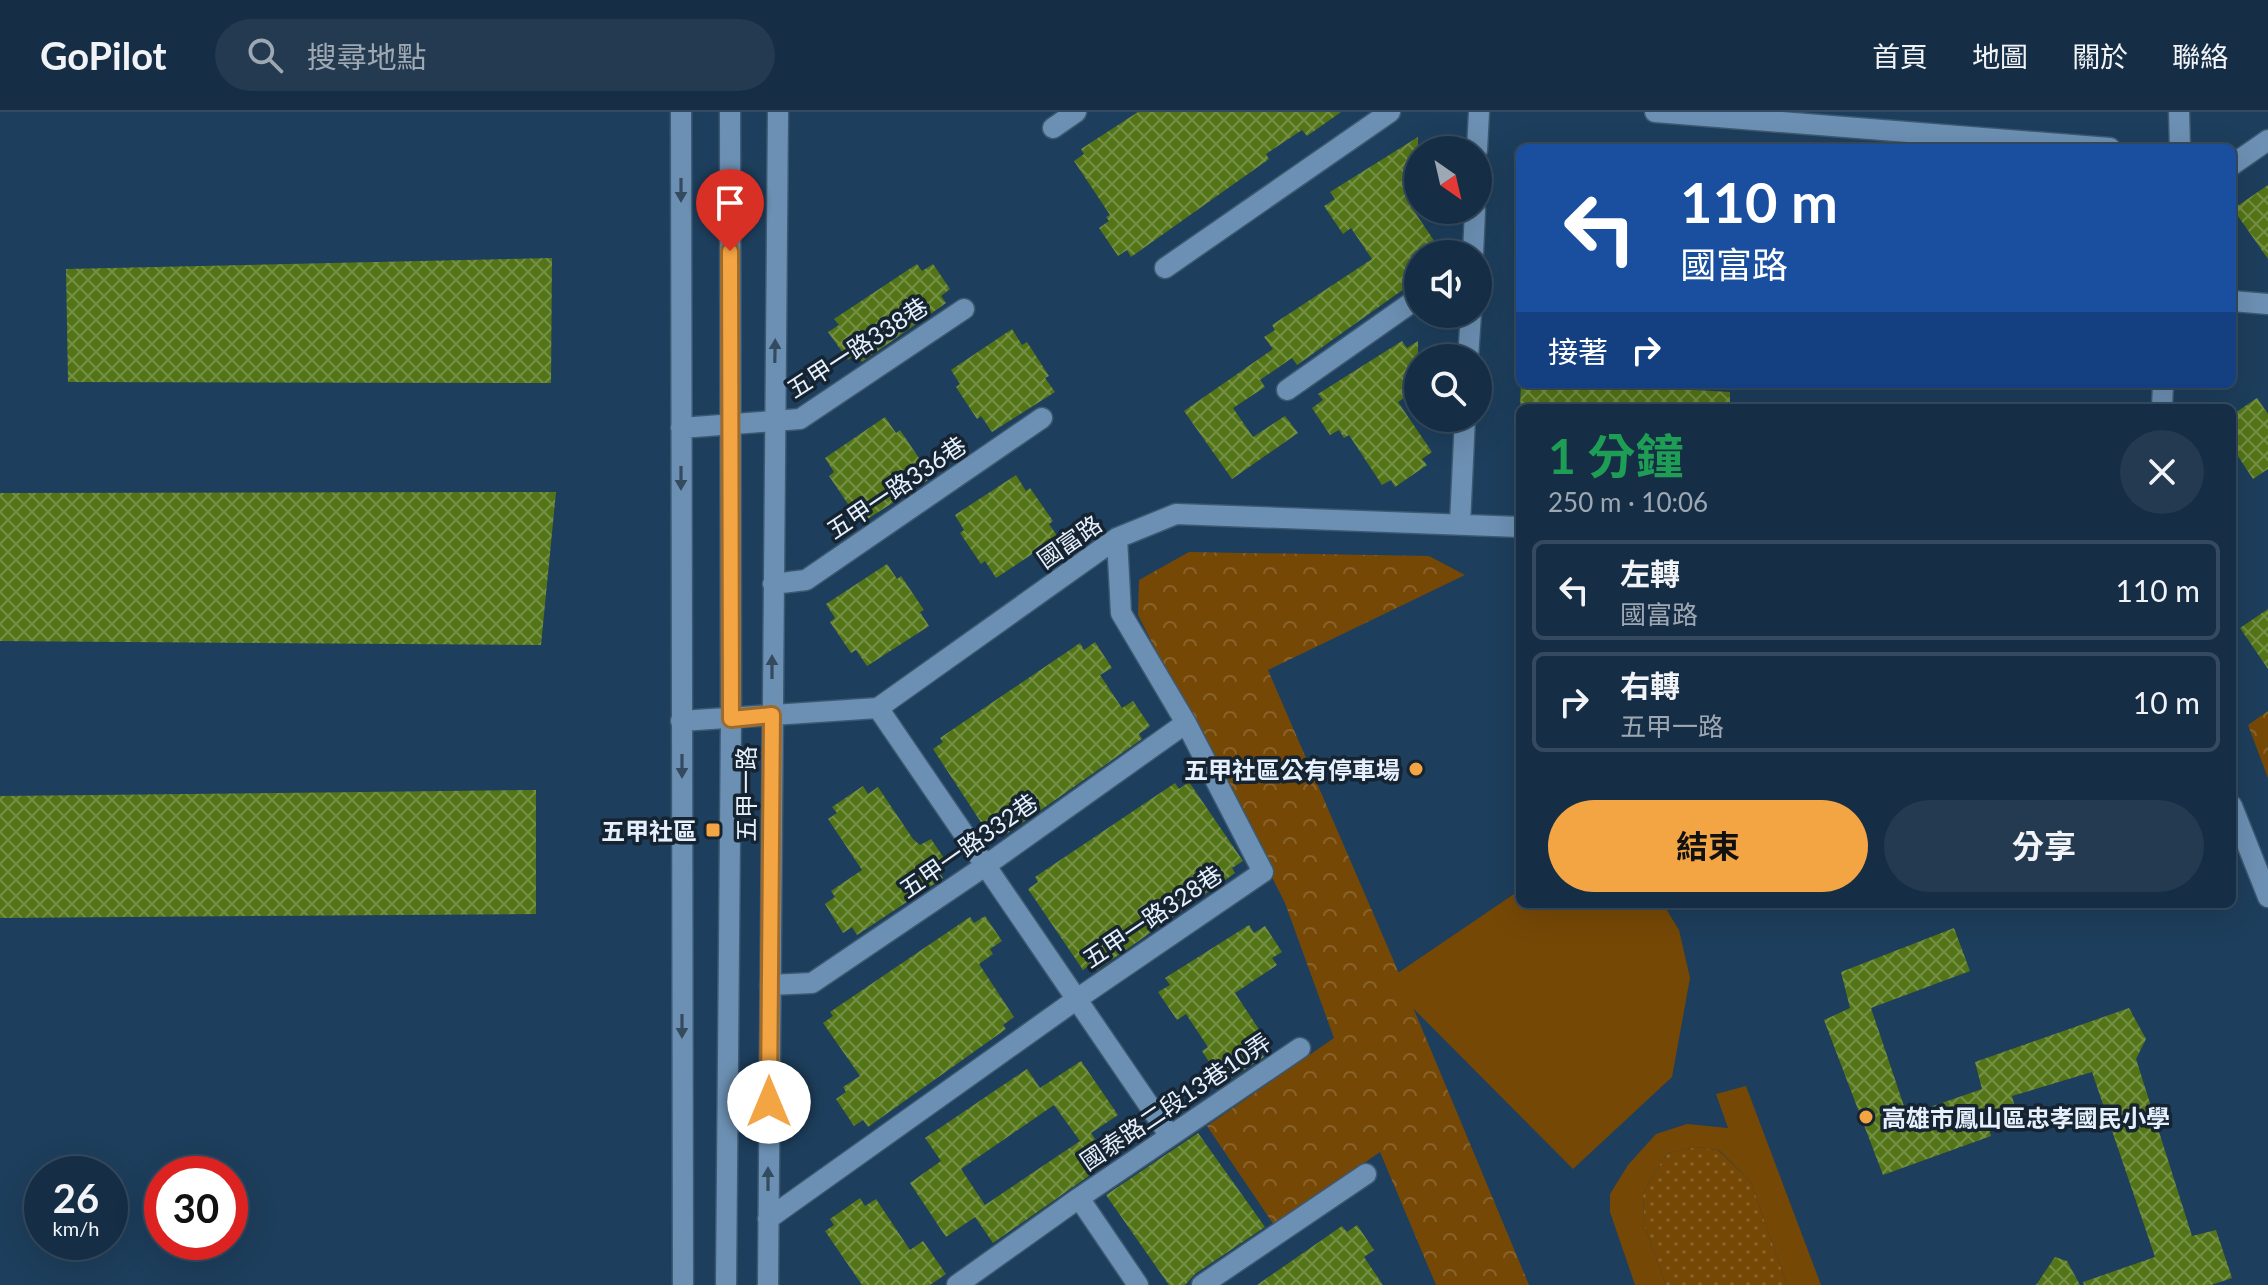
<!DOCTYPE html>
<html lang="zh-TW">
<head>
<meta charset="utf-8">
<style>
	:root { --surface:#162e45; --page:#233a50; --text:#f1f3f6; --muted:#9ea8b3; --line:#354a5e; --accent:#f3a443 }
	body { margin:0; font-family:Lato,"Noto Sans TC",sans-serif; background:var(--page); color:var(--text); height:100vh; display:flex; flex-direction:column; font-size:30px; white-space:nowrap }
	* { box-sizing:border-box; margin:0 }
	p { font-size:26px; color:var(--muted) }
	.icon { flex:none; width:44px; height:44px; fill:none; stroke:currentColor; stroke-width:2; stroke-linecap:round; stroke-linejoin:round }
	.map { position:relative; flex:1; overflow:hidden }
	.side { position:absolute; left:1516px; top:292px; width:720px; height:504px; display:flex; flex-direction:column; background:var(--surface); border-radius:12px; box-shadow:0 8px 32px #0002,0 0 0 2px var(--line) }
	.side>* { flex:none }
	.banner { position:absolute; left:1516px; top:32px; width:720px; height:244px; border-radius:12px; box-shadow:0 8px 32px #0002,0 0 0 2px var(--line); background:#1a4fa0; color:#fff; overflow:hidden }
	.needle { width:52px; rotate:146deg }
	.controls { position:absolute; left:1404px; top:24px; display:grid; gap:16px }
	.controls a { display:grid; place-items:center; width:88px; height:88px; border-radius:50%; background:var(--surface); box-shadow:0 8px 32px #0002,0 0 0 2px var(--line); font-size:40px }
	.speed { position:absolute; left:24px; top:1044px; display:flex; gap:16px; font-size:40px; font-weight:700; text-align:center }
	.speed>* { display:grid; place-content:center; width:104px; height:104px; border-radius:50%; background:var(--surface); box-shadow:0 8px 32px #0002,0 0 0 2px var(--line); line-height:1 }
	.speed small { font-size:20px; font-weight:400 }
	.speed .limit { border:12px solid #d22; background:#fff; color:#111 }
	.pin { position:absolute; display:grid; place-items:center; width:68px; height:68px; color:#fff; margin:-82px -34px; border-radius:50% 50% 50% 0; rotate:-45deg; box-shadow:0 0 8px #0007 }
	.pin .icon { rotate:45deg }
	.me { position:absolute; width:88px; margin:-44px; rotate:0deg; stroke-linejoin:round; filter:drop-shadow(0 0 6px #0008) }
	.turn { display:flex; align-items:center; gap:28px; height:168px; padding:0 32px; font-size:36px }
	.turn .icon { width:104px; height:104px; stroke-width:2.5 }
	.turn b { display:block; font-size:56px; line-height:68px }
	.then { display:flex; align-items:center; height:76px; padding:0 32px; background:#0003; gap:16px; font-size:30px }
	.round { display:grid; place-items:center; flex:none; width:84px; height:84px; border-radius:42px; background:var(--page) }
	.summary { display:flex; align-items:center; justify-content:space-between; height:136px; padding:0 32px }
	h1 { font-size:48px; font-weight:700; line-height:60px; color:#1e9e55 }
	.action { display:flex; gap:16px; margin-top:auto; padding:16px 32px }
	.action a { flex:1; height:92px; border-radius:48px; background:var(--accent); color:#111; font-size:32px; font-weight:700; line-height:92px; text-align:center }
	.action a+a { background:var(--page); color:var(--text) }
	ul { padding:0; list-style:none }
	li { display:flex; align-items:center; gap:24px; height:100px; margin:0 16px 12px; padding:0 16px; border:4px solid var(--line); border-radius:12px }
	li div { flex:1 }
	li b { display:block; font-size:30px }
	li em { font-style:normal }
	header { display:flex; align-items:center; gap:48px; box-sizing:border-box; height:112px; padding:0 40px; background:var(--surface); border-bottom:2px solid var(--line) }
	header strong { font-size:38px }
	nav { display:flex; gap:44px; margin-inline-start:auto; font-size:28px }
	.search { width:560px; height:72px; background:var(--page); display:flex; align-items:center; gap:20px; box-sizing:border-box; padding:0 28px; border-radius:44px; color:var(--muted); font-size:30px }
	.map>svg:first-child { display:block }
	.grass { fill:url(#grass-dots) }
	.park { fill:url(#park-crowns) }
	.garden { fill:#764806 }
	.building { fill:url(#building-cross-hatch); fill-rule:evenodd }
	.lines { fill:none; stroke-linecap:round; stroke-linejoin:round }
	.street-casing { stroke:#3d5972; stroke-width:23 }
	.secondary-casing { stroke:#3d5972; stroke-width:23 }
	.street { stroke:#6c90b3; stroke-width:20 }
	.secondary { stroke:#6c90b3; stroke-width:20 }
	.oneway { fill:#344a5f }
	.route-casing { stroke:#9e6b2c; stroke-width:20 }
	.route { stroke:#f3a443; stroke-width:14 }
	.poi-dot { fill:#f3a443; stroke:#162432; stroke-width:3 }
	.labels { text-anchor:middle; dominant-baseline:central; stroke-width:7; stroke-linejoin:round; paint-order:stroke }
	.street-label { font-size:24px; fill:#e5f0fc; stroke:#162432 }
	.poi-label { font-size:24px; font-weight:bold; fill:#e5f0fc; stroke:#162432; text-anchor:end }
</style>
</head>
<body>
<header>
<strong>GoPilot</strong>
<div class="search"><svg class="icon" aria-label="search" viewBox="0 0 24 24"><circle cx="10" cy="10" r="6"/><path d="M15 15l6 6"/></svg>搜尋地點</div>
<nav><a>首頁</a><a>地圖</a><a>關於</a><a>聯絡</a></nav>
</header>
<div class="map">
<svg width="2268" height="1173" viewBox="0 0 2268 1173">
	<defs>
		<pattern id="grass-dots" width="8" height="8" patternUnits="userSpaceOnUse" patternTransform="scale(2)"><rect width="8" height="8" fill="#764806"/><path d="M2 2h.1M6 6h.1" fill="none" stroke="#89632b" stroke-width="1.8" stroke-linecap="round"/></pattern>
		<pattern id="park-crowns" width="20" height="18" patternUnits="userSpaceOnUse" patternTransform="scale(2)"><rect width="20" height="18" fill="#764806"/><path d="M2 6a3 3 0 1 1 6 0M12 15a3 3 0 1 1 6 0" fill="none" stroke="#89632b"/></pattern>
		<pattern id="building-cross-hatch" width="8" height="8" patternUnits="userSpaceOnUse" patternTransform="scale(2)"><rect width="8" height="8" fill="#547517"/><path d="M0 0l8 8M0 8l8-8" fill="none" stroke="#759045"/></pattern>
	</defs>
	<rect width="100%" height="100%" fill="#1d3e5c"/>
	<path class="grass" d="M1696,1035L1718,1038L1751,1070L1787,1173H1666L1644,1113L1643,1082L1656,1058L1668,1041Z"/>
	<path class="park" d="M1189,440L1429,444L1465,463L1268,558L1392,845L1529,1173H1436L1380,1040L1274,1113L1207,1014L1334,926L1285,791L1138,503L1139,468Z
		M2268,599V666L2248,613Z"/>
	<path class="garden" d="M1520,778V792H1663L1679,818L1690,866L1672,965L1573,1057L1386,869Z
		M1746,974L1821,1173H1787L1751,1070L1719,1038L1696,1035L1668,1041L1656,1058L1643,1082L1644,1113L1666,1173H1635L1610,1100V1082L1628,1053L1656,1022L1687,1012L1728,1016L1716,982Z"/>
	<path class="building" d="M1138,0H1341L1307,24L1302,18L1266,42L1269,47L1131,145L1127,138L1118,144L1099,116L1109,109L1106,105L1110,103L1074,49L1084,42L1081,37Z
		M1418,25V83L1408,90L1443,142H1418V167L1297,253L1292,246L1260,268L1265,275L1233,296L1253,325L1285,304L1298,321L1232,367L1184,299L1273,237L1264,225L1275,218L1272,213L1372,147L1351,116L1343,122L1324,94L1335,87L1330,80Z
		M2268,73V147L2233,97Z
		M552,146L551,271L68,270L66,157Z
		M917,152L922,159L933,152L950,177L941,184L946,191L862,250L856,242L848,248L828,220L839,213L834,207Z
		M1012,217L1022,233L1027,230L1049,264L1045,266L1055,280L992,320L981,304L977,307L956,275L960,272L951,258Z
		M1402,229L1407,236L1418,229V277L1398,290L1432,340L1422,347L1427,353L1395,375L1391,368L1382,373L1349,323L1344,326L1339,318L1330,323L1312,296L1323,288L1318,282Z
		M1521,272H1585L1730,280V296H1520Z
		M2257,286L2268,302V357L2253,367L2232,335V303Z
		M885,305L896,321L900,318L923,352L919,354L928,368L866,408L855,392L850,395L829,364L834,360L825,346Z
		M1016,363L1026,379L1030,376L1053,409L1049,412L1058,425L996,466L985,449L981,452L960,421L964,418L955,403Z
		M556,380L541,533L0,529V381Z
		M887,452L897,467L901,464L924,498L920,500L929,514L867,554L856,538L851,541L830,510L835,506L826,492Z
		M2268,497V557L2240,516Z
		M1095,530L1112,556L1100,563L1122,596L1133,589L1150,614L1139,622L1142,627L1021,712L1003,724L999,718L990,724L933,637L943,630L940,626L1080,531L1084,538Z
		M1189,670L1243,749L1232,756L1235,761L1130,835L1097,858L1092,851L1083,858L1028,777L1038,770L1035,765L1175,671L1179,677Z
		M863,674L868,682L878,675L913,727L920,733L931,727L948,752L938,758L943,766L857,823L852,815L843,821L825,792L835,785L831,779L862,758L828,707L837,701L832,695Z
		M536,678V802L0,806V684Z
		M985,804L1002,829L990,837L993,842L979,852L1014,905L1003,913L1006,917L868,1015L863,1008L854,1014L836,987L846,980L843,975L860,964L823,911L833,904L830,900L970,805L974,811Z
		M1249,813L1254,821L1265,814L1282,840L1272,846L1277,853L1235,881L1270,934L1260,940L1264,945L1232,966L1229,961L1220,967L1202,939L1208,935L1186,902L1177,908L1158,880L1170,873L1165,866Z
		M1954,816L1970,859L1871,896L1907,1003L1982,977L1975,950L2129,896L2146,927L2136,947L2192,1124L2216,1118L2232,1166L2211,1173H2084L2083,1170L2155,1145L2092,960L2012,984L2017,1003L2011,1013H1988L1991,1024L1883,1063L1824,908L1850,896L1841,860Z
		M1081,949L1118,1003L1091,1021L1110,1049L993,1131L975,1105L946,1125L910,1071L941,1049L925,1026L1027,957L1040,976ZM1054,993L1080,1029L985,1093L961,1057Z
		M1198,1021L1265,1115L1195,1162L1185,1173H1169L1106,1083Z
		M860,1086L865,1094L876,1087L910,1138L923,1129L946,1162L930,1173H862L825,1119L834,1113L830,1107Z
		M1357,1113L1374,1138L1364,1145L1383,1173H1257L1342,1114L1347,1120Z
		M2055,1145L2067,1149L2080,1173H2036Z"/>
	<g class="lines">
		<defs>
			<path id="street" d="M681,0L683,1173
				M1655,0L2110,36
				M2179,0L2180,36
				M1053,16L1076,0
				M1477,38L1479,0
				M2232,53L2268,28
				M1473,142L1475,98
				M1165,156L1390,0
				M2232,189L2268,192
				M1468,246L1471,202
				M1287,278L1418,186
				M2162,296L2163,272
				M681,316L800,307L964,197
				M1460,412L1465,306
				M773,472L806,468L1042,306
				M878,596L1170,1024
				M681,609L878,596L1117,426L1176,402L1520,415
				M2232,694L2268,785
				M770,873L812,871L985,754L1186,611
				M1079,1086L1138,1173
				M768,1107L1077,887L1263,760L1186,611L1121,501L1117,426
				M768,1173L778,0
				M957,1173L1079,1086L1300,936
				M1202,1173L1366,1062"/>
			<path id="secondary" d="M726,1173L731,607L730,0"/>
		</defs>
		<use href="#street" class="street-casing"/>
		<use href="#secondary" class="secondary-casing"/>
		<use href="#street" class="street"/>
		<use href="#secondary" class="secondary"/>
	</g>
	<defs><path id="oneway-solid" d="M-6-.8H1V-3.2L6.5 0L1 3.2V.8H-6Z" transform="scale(2)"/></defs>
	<g class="oneway">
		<use href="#oneway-solid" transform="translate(681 78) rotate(90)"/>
		<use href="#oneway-solid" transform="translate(775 239) rotate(-89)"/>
		<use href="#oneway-solid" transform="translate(681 366) rotate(90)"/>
		<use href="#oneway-solid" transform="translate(772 555) rotate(-90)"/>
		<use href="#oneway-solid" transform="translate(682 654) rotate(90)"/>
		<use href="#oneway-solid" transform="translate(682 914) rotate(90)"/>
		<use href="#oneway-solid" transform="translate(768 1067) rotate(-90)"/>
	</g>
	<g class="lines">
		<defs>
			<path id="route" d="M730,139L731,607L772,603L769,990"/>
		</defs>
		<use href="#route" class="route-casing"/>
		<use href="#route" class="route"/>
	</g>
	<g class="poi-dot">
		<circle cx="1416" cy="657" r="8"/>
		<rect x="705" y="710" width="16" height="16" rx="4"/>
		<circle cx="1866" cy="1005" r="8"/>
	</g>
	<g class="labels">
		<g class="street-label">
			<text transform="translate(857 235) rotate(-33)">五甲一路338巷</text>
			<text transform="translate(896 375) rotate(-34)">五甲一路336巷</text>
			<text transform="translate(1069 429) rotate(-35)">國富路</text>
			<text transform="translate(745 682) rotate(-90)">五甲一路</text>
			<text transform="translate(968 733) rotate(-35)">五甲一路332巷</text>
			<text transform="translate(1152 804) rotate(-34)">五甲一路328巷</text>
			<text transform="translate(1175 989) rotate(-34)">國泰路二段13巷10弄</text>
		</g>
		<g class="poi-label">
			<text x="1400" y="657">五甲社區公有停車場</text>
			<text x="697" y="718">五甲社區</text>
			<text x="1882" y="1005" text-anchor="start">高雄市鳳山區忠孝國民小學</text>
		</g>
	</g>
</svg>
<div class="controls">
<a><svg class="needle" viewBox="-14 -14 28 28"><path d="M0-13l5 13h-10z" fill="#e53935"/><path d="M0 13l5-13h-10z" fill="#9ea8b3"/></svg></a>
<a><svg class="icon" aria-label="sound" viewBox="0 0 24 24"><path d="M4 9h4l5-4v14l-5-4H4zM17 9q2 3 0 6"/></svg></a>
<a><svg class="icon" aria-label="search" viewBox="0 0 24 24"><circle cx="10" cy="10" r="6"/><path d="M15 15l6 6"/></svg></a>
</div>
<div class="speed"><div>26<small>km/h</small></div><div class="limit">30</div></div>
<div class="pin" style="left:730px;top:139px;background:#d93025"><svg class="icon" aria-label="arrive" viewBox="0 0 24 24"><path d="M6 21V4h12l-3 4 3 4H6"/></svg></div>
<svg class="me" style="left:769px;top:990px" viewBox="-20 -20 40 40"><circle r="19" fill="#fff"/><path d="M0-13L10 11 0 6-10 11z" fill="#f3a443"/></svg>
<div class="banner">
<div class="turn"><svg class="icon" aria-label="left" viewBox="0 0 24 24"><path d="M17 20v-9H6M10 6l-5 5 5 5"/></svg><div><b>110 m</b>國富路</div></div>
<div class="then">接著<svg class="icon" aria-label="right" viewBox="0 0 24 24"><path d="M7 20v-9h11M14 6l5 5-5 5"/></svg></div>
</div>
<section class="side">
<div class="summary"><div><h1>1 分鐘</h1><p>250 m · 10:06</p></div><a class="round"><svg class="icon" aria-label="close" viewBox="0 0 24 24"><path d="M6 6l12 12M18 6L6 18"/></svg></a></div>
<ul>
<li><svg class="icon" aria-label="left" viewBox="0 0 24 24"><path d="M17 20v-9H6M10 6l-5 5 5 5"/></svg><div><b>左轉</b><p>國富路</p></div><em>110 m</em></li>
<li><svg class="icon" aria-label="right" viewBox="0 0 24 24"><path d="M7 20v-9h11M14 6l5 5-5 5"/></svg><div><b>右轉</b><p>五甲一路</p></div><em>10 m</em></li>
</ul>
<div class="action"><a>結束</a><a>分享</a></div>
</section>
</div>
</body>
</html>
